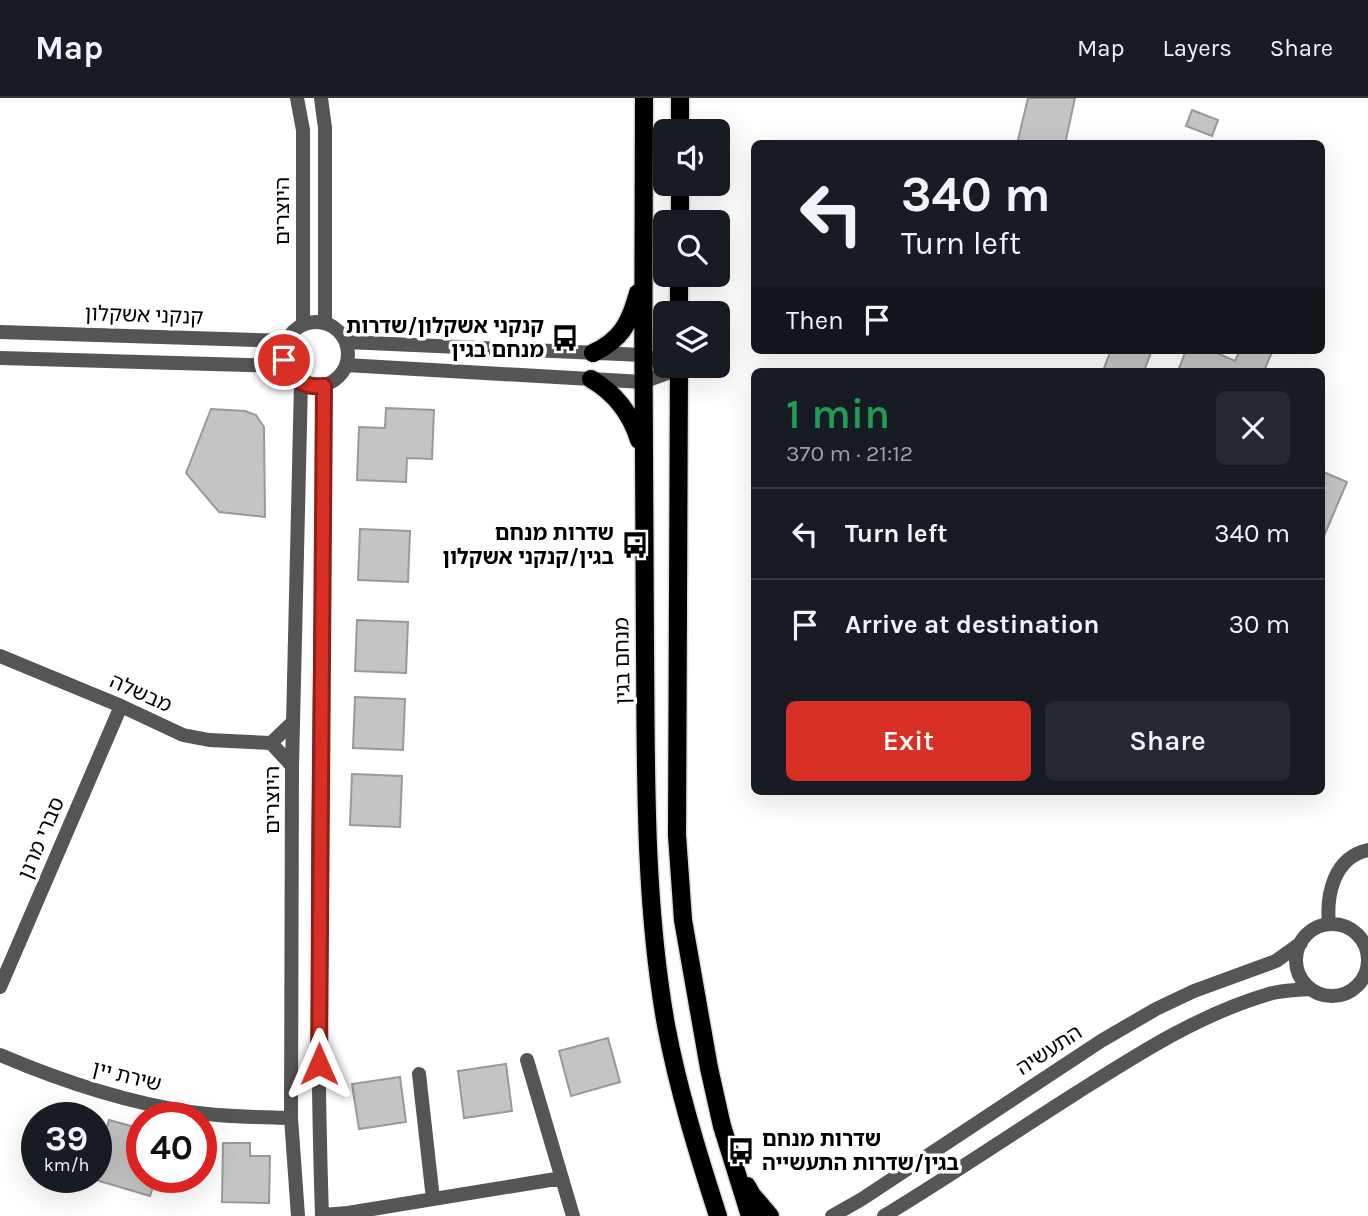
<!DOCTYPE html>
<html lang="en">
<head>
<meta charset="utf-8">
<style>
	:root { --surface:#171b24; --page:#242831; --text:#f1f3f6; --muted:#9ea1a6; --line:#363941; --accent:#d93025 }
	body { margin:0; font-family:Karla,"Noto Sans Hebrew",sans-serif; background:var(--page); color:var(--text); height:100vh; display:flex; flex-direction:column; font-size:26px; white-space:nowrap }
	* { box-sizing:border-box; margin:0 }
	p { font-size:23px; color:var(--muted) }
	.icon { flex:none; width:38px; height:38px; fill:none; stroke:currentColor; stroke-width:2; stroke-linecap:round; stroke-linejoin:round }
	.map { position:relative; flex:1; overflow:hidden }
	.sheet { position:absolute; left:751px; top:270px; width:574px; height:427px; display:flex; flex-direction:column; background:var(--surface); border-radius:10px; box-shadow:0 7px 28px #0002 }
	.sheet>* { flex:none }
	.guide { position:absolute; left:751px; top:42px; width:574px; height:214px; border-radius:10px; box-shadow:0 7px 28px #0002; background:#171b24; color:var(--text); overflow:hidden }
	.controls { position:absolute; left:653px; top:21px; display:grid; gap:14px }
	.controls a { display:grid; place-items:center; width:77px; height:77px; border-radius:10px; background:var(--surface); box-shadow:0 7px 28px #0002; font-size:35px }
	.speed { position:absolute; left:21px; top:1004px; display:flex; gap:14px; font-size:35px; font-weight:700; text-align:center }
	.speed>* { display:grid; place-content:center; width:91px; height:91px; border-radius:50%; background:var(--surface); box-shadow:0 7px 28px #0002; line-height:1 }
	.speed small { font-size:18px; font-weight:400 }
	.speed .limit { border:10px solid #d22; background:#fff; color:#111 }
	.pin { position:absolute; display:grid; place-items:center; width:60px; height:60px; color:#fff; margin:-30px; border:4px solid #fff; border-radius:50%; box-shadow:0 2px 7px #0007 }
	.me { position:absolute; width:77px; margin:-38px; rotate:0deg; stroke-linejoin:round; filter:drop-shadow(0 0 5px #0008) }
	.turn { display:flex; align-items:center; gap:24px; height:147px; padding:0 35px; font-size:32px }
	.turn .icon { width:91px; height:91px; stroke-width:2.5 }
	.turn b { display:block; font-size:49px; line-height:60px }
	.then { display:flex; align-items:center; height:66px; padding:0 35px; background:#0003; gap:14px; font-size:26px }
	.round { display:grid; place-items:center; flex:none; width:74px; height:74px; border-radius:10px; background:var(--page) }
	.overview { display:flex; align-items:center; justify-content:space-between; height:119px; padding:0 35px }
	h1 { font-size:42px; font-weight:600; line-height:52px; color:#1e9e55 }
	.button { display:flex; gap:14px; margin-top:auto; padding:14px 35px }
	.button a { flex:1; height:80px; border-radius:10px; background:var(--accent); color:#fff; font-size:28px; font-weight:600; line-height:80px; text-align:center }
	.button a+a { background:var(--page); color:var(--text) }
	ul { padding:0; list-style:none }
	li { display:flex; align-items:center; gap:21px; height:91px; padding:0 35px; border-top:2px solid var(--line) }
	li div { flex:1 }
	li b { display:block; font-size:26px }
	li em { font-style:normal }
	header { display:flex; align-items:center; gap:42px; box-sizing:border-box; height:98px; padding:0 35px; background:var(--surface); border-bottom:2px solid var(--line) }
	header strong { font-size:33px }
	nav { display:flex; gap:38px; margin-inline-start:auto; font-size:24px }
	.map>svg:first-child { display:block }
	.building { fill:#c4c4c4; stroke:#999; stroke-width:2 }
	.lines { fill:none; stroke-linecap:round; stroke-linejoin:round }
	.major-casing { stroke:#dbdbdb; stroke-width:21 }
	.minor { stroke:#555; stroke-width:14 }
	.major { stroke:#000; stroke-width:18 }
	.route-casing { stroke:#8d1f18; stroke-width:18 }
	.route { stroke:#d93025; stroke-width:12 }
	.labels { text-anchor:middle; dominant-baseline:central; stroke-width:7; stroke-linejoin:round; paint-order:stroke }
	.street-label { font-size:21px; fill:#000; stroke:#fff }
	.poi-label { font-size:21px; font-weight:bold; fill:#000; stroke:#fff; text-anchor:end }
</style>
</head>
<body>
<header>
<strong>Map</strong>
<nav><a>Map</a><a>Layers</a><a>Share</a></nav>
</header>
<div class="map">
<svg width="1368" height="1118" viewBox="0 0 1368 1118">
	<rect width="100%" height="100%" fill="#fff"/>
	<path class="building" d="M1028,0H1075L1065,46H1017Z
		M1192,12L1218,22L1212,38L1186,28Z
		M1111,252H1152L1144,273H1111L1104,270Z
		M1186,252H1210L1235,263L1240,252H1273L1264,273H1178Z
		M386,310L434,312L432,361L407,360L406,384L357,382L359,329L385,330Z
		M211,311L245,313L256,317L264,329L265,419L219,414L186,375Z
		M1321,373L1347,384L1321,445Z
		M360,431L410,433L408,484L358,482Z
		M357,522L408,524L406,575L355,573Z
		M355,599L405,601L403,652L353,650Z
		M352,676L402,678L400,729L350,727Z
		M608,940L620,984L571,998L559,953Z
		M506,966L512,1013L464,1020L458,973Z
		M400,979L406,1024L359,1031L352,986Z
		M109,1022L142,1031V1080H156L150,1098L96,1082V1066Z
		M223,1045H250V1058H270L269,1105L222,1104Z"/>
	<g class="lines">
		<defs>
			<path id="major" d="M644,0C643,183 643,366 645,549C646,674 644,803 666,927C678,991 698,1056 718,1118
				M680,33V0
				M680,124V86
				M679,215V177
				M593,255C621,242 630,225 638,195
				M679,268L677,737L683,822L709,970L722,1028L750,1118
				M591,281C615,295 631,316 639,342
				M747,1088L752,1097L770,1118"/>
		</defs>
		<use href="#major" class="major-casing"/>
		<path class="minor" d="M297,0L303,32V227
			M321,0L325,30V225
			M284 256a32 32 0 1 1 64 0a32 32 0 1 1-64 0Z
			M0,234L287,243
			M346,244L643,257L665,265
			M0,260L286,268
			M346,267L643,284L679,271
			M0,558L121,608L183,637L209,642L271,645
			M292,668L271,645L293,624
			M1329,826C1326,797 1334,759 1368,752
			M1296 862a36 36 0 1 1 72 0a36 36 0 1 1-72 0Z
			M0,889L121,608
			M0,957C61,983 123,1004 190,1014C223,1019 258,1019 291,1020
			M527,962L573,1118
			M419,976L433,1101
			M322,1117L348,1115L562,1080
			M298,1118L291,1020L292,668L301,285
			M322,1118C313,841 321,564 324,287
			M832,1118L862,1101L1101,943L1156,911L1194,893L1276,863L1301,845
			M884,1118C950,1078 1013,1035 1078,994C1138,956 1200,916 1269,896C1282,892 1297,892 1311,891"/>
		<use href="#major" class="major"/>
	</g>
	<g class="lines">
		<defs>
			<path id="route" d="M284,262C289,281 304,290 324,288L319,966"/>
		</defs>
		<use href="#route" class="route-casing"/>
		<use href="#route" class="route"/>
	</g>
	<defs>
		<symbol id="bus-bare" viewBox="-9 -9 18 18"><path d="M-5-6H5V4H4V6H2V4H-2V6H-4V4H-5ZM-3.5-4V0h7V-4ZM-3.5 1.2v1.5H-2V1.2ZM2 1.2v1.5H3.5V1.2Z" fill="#000" stroke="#fff" stroke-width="2.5" paint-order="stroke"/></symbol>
	</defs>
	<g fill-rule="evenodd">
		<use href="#bus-bare" x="546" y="221" width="38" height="38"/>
		<use href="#bus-bare" x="616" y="428" width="38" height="38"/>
		<use href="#bus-bare" x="722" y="1034" width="38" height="38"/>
	</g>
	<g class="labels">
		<g class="street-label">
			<text transform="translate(282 113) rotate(-90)">היוצרים</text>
			<text transform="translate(144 217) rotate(2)">קנקני אשקלון</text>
			<text transform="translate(622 563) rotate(-91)">מנחם בגין</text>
			<text transform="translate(141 595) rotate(24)">מבשלה</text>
			<text transform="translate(272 702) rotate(-90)">היוצרים</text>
			<text transform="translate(41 740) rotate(-67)">סברי מרנן</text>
			<text transform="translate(1049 952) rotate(-33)">התעשיה</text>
			<text transform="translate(127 978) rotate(14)">שירת יין</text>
		</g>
		<g class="poi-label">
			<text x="544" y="228">קנקני אשקלון/שדרות<tspan x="544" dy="24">מנחם בגין</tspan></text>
			<text x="614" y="435">שדרות מנחם<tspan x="614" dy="24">בגין/קנקני אשקלון</tspan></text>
			<text x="762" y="1041" text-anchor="start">שדרות מנחם<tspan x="762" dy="24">בגין/שדרות התעשייה</tspan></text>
		</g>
	</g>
</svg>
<div class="controls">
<a><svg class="icon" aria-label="sound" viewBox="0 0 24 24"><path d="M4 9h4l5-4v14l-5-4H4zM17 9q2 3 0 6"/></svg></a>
<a><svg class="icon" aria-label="search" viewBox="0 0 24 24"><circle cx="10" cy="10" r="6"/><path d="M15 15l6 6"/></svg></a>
<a><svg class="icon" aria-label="layers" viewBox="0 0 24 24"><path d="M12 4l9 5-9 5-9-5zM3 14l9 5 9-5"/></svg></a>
</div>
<div class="speed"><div>39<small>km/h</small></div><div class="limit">40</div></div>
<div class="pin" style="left:284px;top:262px;background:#d93025"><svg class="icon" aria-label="arrive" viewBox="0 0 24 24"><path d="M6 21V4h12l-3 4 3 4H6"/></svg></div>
<svg class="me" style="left:319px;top:966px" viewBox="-20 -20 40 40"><path d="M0-17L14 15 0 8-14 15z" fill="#d93025" stroke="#fff" stroke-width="4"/></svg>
<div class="guide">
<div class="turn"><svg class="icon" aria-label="left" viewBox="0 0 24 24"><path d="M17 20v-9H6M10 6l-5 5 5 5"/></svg><div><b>340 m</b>Turn left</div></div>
<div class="then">Then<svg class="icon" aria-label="arrive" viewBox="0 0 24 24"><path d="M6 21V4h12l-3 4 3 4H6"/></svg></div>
</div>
<section class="sheet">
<div class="overview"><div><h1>1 min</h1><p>370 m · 21:12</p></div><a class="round"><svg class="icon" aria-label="close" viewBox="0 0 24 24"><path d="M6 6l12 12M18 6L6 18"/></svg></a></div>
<ul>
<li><svg class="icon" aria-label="left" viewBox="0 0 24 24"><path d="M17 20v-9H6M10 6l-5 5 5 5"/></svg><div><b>Turn left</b></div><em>340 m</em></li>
<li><svg class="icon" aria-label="arrive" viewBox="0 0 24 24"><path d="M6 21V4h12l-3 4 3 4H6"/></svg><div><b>Arrive at destination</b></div><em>30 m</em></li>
</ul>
<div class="button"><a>Exit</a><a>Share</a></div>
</section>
</div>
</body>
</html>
